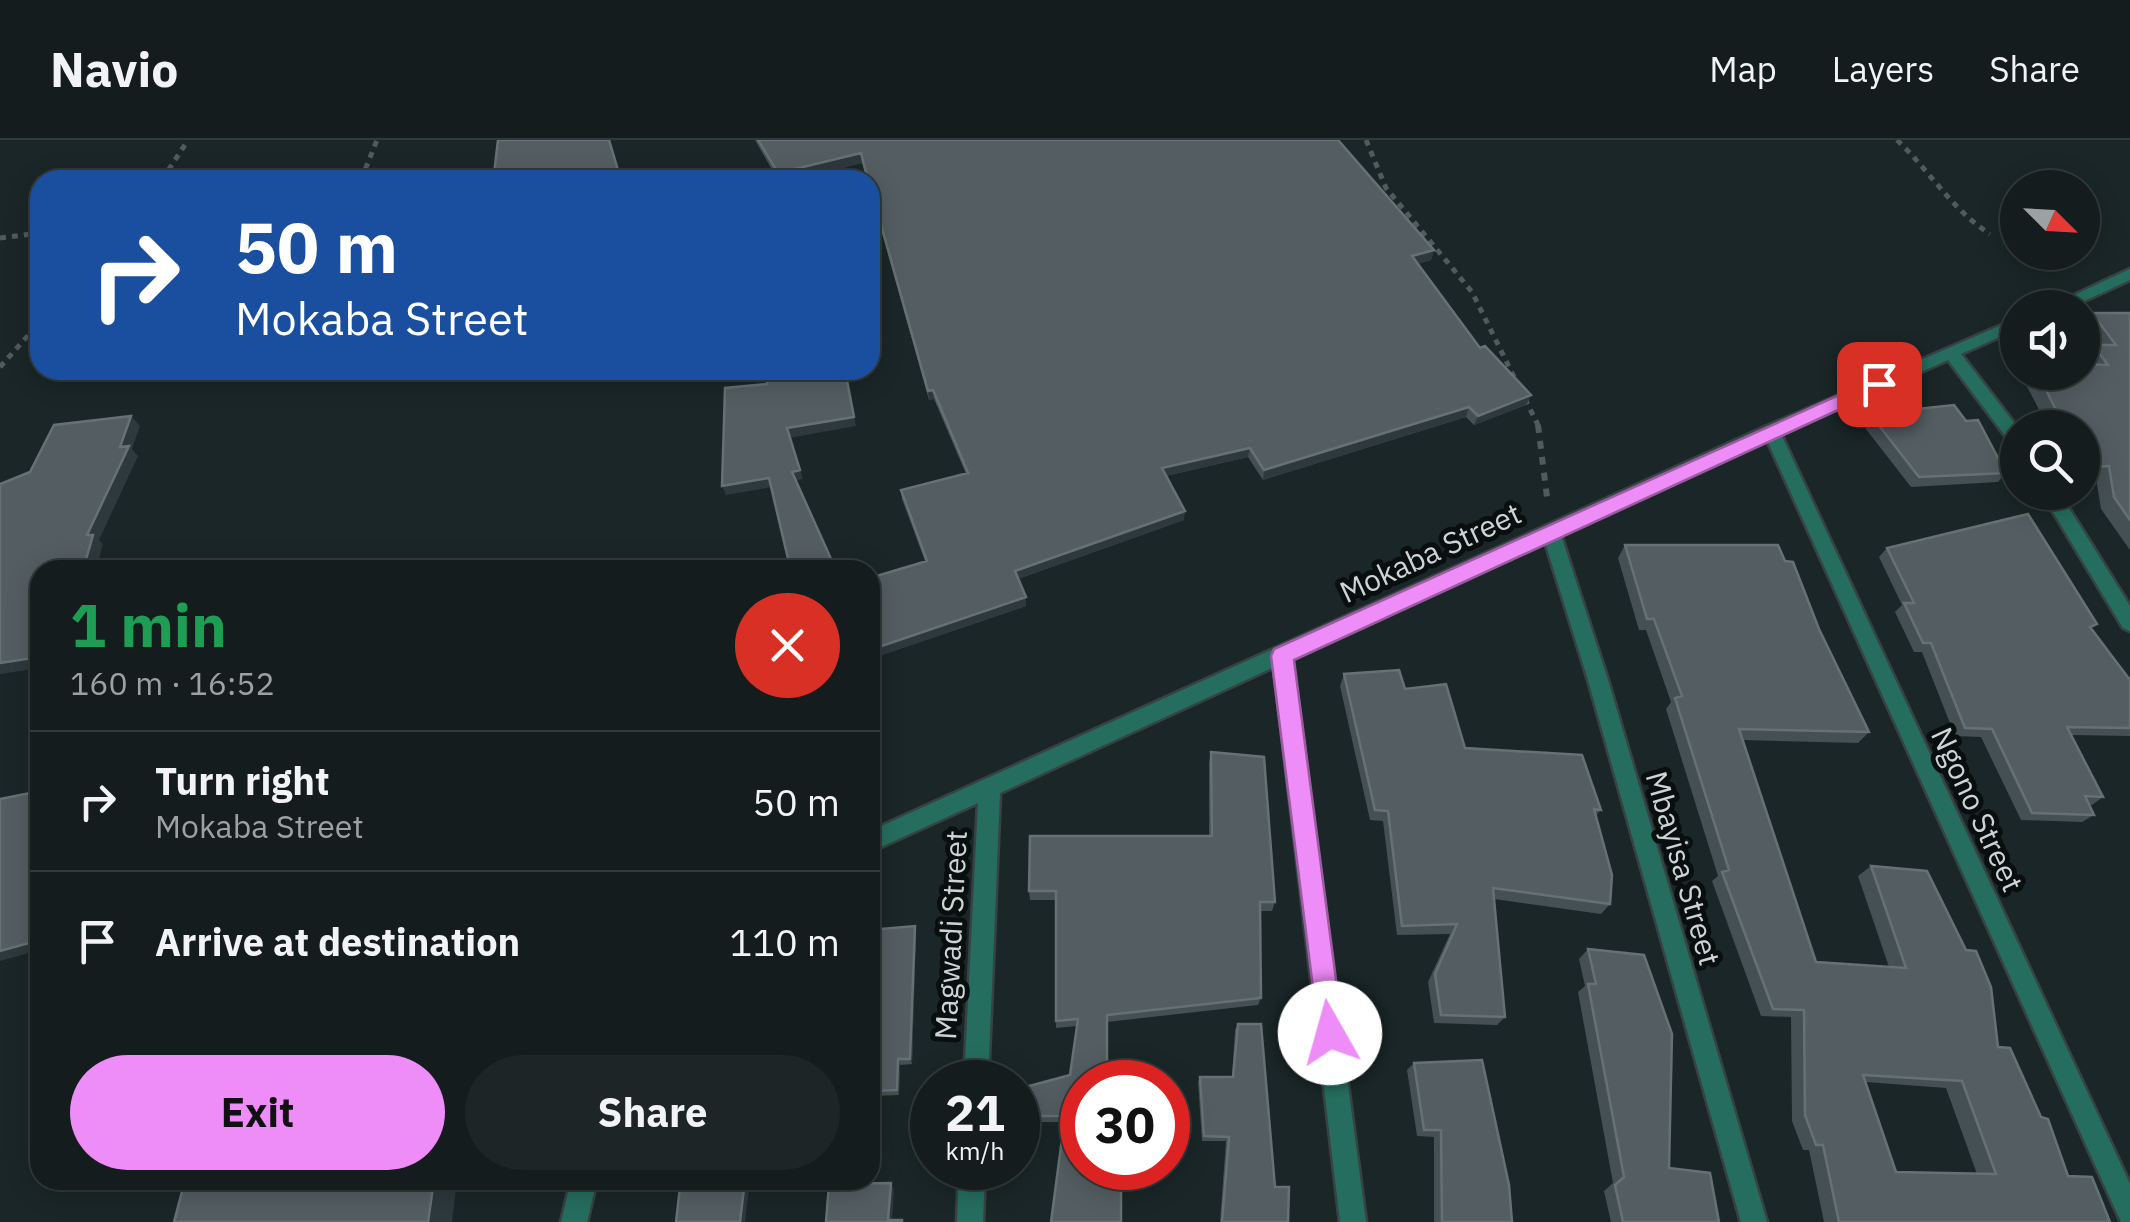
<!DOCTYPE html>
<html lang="en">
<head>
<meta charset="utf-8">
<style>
	:root { --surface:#141c1d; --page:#1d2526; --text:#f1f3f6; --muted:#9da1a4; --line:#333a3b; --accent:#ee8cf8 }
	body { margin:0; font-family:"IBM Plex Sans",sans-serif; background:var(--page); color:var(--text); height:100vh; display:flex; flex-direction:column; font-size:38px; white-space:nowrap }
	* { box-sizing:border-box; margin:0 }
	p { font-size:32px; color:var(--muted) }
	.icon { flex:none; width:55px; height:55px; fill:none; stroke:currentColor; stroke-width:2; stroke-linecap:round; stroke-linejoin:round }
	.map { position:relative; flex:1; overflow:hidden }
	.panel { position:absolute; left:30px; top:420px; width:850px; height:630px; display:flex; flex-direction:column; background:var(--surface); border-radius:30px; box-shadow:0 5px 25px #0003,0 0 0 2px var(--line) }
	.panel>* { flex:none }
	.banner { position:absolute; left:30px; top:30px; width:850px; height:210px; border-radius:30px; box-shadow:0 5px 25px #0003,0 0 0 2px var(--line); background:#1a4fa0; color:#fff; overflow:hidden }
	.needle { width:65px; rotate:114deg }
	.controls { position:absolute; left:2000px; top:30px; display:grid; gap:20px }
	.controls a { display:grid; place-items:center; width:100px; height:100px; border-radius:50%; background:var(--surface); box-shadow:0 5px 25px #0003,0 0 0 2px var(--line); font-size:50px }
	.speed { position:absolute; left:910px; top:920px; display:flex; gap:20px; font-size:50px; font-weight:700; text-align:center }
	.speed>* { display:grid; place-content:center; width:130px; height:130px; border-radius:50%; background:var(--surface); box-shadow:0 5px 25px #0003,0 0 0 2px var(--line); line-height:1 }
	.speed small { font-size:25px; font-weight:400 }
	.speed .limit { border:15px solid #d22; background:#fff; color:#111 }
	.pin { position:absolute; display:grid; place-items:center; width:85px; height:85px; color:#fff; margin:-42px; border-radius:20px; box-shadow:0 5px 15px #0006 }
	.me { position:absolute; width:110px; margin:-55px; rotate:353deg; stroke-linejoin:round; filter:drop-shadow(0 0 8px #0008) }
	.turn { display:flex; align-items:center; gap:35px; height:210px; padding:0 40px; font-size:45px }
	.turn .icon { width:130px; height:130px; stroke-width:2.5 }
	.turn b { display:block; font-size:70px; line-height:85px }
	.round { display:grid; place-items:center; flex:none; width:105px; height:105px; border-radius:52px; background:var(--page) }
	.head { display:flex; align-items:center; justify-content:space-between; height:170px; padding:0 40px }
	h1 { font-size:60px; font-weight:700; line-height:75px; color:#1e9e55 }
	.primary-button { display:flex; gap:20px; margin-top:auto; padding:20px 40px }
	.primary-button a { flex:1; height:115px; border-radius:60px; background:var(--accent); color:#111; font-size:40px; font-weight:700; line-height:115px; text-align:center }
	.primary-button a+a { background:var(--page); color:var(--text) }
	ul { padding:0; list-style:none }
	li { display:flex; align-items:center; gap:30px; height:140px; padding:0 40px; border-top:2px solid var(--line) }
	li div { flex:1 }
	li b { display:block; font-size:38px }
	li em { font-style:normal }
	header { display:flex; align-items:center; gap:60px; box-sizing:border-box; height:140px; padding:0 50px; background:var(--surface); border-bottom:2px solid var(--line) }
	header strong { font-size:48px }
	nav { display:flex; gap:55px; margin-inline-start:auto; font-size:35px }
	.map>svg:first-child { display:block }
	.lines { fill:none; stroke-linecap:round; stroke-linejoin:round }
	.street-casing { stroke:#364243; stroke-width:5 }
	.path-far1 { stroke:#515b5c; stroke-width:5; stroke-dasharray:6 6; stroke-linecap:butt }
	.path { stroke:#515b5c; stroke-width:6; stroke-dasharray:8 8; stroke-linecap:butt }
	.street { fill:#256e5f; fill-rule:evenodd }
	.wall { fill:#455055; fill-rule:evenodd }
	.shaded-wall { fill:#2e393d }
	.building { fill:#545e62; stroke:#667174; stroke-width:2.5; fill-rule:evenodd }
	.route { fill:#ee8cf8; stroke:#9b5ba1; stroke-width:2.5 }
	.labels { text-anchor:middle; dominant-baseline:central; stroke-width:10; stroke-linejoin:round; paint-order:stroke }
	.street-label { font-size:30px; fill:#ccd4d5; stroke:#090e0f }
</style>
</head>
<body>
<header>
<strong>Navio</strong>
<nav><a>Map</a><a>Layers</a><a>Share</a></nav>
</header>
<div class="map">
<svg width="2130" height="1082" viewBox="0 0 2130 1082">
	<rect width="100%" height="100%" fill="#1a2627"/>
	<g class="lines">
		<defs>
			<path id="street" d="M2130,129V140L2069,168H2046Z
				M2018,178V189L1961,214L2018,288V307L2012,305L1948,220L1781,294L2130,1044V1082H2121L1767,300L1561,395L1608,540L1767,1082H1741L1588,540L1545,402L1292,518L1366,1082H1340L1274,527L1000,653L988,942H964L978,663L870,712V691L1765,287Z
				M2041,352H2059L2130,466V491L2123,488Z
				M959,1028H985L983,1082H957Z
				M571,1040H597L587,1082H561Z"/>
		</defs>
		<use href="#street" class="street-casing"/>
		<path class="path-far1" d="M1366,0L1386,48L1472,152L1517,243
			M1897,0C1929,30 1953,71 1990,94
			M162,40L188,0
			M361,40L377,0
			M0,98L40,93
			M0,227L40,182
			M1525,259L1539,287"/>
		<path class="path" d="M1538,285L1547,357"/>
		<use href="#street" class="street"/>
	</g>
	<path class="wall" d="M498,0H610L622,40H496L494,34Z
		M755,0H1338L1434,110L1431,120L1417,124L1480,208L1531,255L1526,265L1474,285L1466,277L1263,340L1248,317L1166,336L1184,380L1018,439L1026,466L870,519V438L925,421L902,359L901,350L966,334L934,259L929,260L870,50V40H867L862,23L806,37L778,40Z
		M2092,173H2130V410L2101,369L2096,338H2082V288H2044L2043,286L2046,283L2021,235L2023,232H2082L2087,224L2082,216L2093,205H2095L2082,188V184Z
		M1870,274L2006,333L1998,342L1911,347L1862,284Z
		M1625,405L1819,489L1869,592L1858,603L1742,600L1816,822L1889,827L1858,736L1871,726L1998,907L2068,1036L2110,1082H1824L1809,1010H1803L1792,981L1791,877L1761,876L1712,741L1718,736L1666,569L1671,562L1646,490H1639L1618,418ZM1866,942L1946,948L1977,1034L1896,1032Z
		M1887,408L2092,489L2130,540V596L2071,595L2103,657L2092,665H2089L2094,675L2082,682L2021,680L1981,597L1955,596L1922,512H1914L1895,472L1902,465L1879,417Z
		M1344,534L1405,549L1465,608L1601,670L1596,675L1610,764L1601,774L1494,759L1505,877L1497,885L1434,883L1428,842L1450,794L1397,795L1383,681L1370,680L1340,546Z
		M1211,612L1275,762L1272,771H1260L1261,858L1258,865L1107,882L1108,1045L1121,1082L1064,982H1018V949L1070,935L1077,886L1056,888V760H1030L1029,751L1209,696V623Z
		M870,790L916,792L912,924L900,925L899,955L870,956Z
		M1588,809L1669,1028L1719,1082H1611L1604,1051L1613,1043L1578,852L1585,846L1579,819Z
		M1238,884L1275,1047L1288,1082H1220L1226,1001H1202L1198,942L1200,937H1232L1235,890Z
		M1414,923L1512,1082H1434V997L1417,996L1407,930Z"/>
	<path class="shaded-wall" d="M861,13L862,23L793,40H780L778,33Z
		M1434,110L1431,120L1409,126L1412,116Z
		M933,250L934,259L929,260L928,251Z
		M1531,255L1526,265L1474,285L1478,276Z
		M1469,267L1466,277L1263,340L1264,330Z
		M131,276L140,286L132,309L138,316L99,400L103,404L96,430H83L87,395Z
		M854,277L856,286L789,298L787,288Z
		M1250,308L1248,317L1161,337L1162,328Z
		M800,330L803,339L795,341L792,332Z
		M769,338L772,347L726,355L722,346Z
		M1185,371L1184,380L1015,440V431Z
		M1026,457V466L870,519V510Z
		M40,517V528L0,534V523Z
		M915,786L916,792L912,924L910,919Z
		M40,800V810L0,821V811Z
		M898,919L900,925L899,955L897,950Z
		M434,1040H457L452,1082H428Z
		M745,1040H750L745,1082H740Z
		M891,1043L894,1049L892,1082L888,1080Z"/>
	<path class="building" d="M498,0H609L620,37L494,34Z
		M758,0H1338L1434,110L1412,116L1480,208L1485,206L1531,255L1478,276L1469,267L1264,330L1250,308L1162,328L1185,371L1015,431L1026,457L870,510V438L927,421L901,350L968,333L933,250L928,251L870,46V40H868L861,13L778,33Z
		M805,34L807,40H778Z
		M2092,173H2130V380L2114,357L2109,326L2092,327L2082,314V288H2064L2054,274H2058L2037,232H2082V224L2108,225L2093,205H2116Z
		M767,230H845L854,277L787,288L800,330L792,332L836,430H752L789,423L769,338L722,346L725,248L767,244Z
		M1954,265L1966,281L1978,280L2006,333L1919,337L1870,274Z
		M131,276L120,307L129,306L87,395H93L83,430H40V517L0,523V344L30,332L54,285Z
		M2028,374L2097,484L2090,487L2130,540V588L2067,587L2103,657L2085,656L2094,675L2032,673L1992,589L1965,588L1931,503H1923L1904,463H1914L1887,408Z
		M1625,405H1778L1785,421L1793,422L1819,489L1869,592L1739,589L1816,822L1906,828L1871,726L1927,731L1966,810L1976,811L1991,847L1998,907L2010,908L2041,977L2048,979L2068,1036L2092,1037L2110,1082H1839L1823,1005H1816L1805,975L1804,870L1773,869L1722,732L1729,730L1675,558L1682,556L1654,479H1647ZM1863,935L1962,941L1996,1034L1896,1032Z
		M1399,530L1405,549L1446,544L1465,608L1582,615L1601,670L1594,669L1612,735L1610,764L1493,748L1505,877L1441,875L1435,834L1457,784L1402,786L1388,671L1375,670L1344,534Z
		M1211,612L1264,617L1275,762H1260L1261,858L1107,875V942H1082V1028H1108V1045L1121,1046V1082H1051L1065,976H1018V949L1070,935L1078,879L1056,881V751H1029L1030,696H1212Z
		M40,651V800L0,811V659Z
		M915,786L910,919H898L897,950L870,951V790Z
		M1588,809L1644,815L1672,894L1669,1028L1710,1033L1719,1082H1623L1615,1045L1624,1037L1588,844H1596Z
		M1238,884H1261L1275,1047H1289L1288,1082H1222L1229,997L1204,996L1200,937H1233Z
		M1482,920L1509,1045L1512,1082H1442L1441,990H1424L1414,923Z
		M185,1040H434L428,1082H174Z
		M704,1040H745L740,1082H676L680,1047L703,1046Z
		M891,1043L888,1080H902V1082H826L829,1044Z"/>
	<path class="route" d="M1879,237L1888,244L1886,248L1294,520L1343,893L1339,903L1330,907L1320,903L1271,516L1274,509Z"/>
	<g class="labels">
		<g class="street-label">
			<text transform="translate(1430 412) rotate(-25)">Mokaba Street</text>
			<text transform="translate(1978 669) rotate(65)">Ngono Street</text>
			<text transform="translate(1684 728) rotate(74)">Mbayisa Street</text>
			<text transform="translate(950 795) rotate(-87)">Magwadi Street</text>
		</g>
	</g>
</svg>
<div class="controls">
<a><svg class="needle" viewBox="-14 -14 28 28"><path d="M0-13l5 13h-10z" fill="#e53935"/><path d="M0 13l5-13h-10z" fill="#9da1a4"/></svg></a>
<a><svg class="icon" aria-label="sound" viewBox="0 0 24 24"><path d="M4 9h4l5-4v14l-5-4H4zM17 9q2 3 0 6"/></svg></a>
<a><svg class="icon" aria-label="search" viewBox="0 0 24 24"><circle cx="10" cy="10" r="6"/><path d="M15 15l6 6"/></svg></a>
</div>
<div class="speed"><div>21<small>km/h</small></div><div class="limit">30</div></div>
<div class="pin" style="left:1879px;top:244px;background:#d93025"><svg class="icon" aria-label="arrive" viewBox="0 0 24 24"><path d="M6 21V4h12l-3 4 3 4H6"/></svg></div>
<svg class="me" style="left:1330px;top:893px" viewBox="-20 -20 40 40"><circle r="19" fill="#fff"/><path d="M0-13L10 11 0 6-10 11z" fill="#ee8cf8"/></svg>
<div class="banner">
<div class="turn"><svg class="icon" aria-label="right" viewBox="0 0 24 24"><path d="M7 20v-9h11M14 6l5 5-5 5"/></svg><div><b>50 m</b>Mokaba Street</div></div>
</div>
<section class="panel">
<div class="head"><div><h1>1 min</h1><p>160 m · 16:52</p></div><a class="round" style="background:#d93025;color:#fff"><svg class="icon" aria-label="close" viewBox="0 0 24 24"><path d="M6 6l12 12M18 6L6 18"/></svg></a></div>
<ul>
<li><svg class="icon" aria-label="right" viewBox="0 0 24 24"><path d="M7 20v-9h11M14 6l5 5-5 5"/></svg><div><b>Turn right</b><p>Mokaba Street</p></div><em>50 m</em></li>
<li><svg class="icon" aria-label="arrive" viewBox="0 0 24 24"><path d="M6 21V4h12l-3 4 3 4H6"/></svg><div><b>Arrive at destination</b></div><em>110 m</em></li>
</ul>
<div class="primary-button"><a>Exit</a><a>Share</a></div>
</section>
</div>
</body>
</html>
